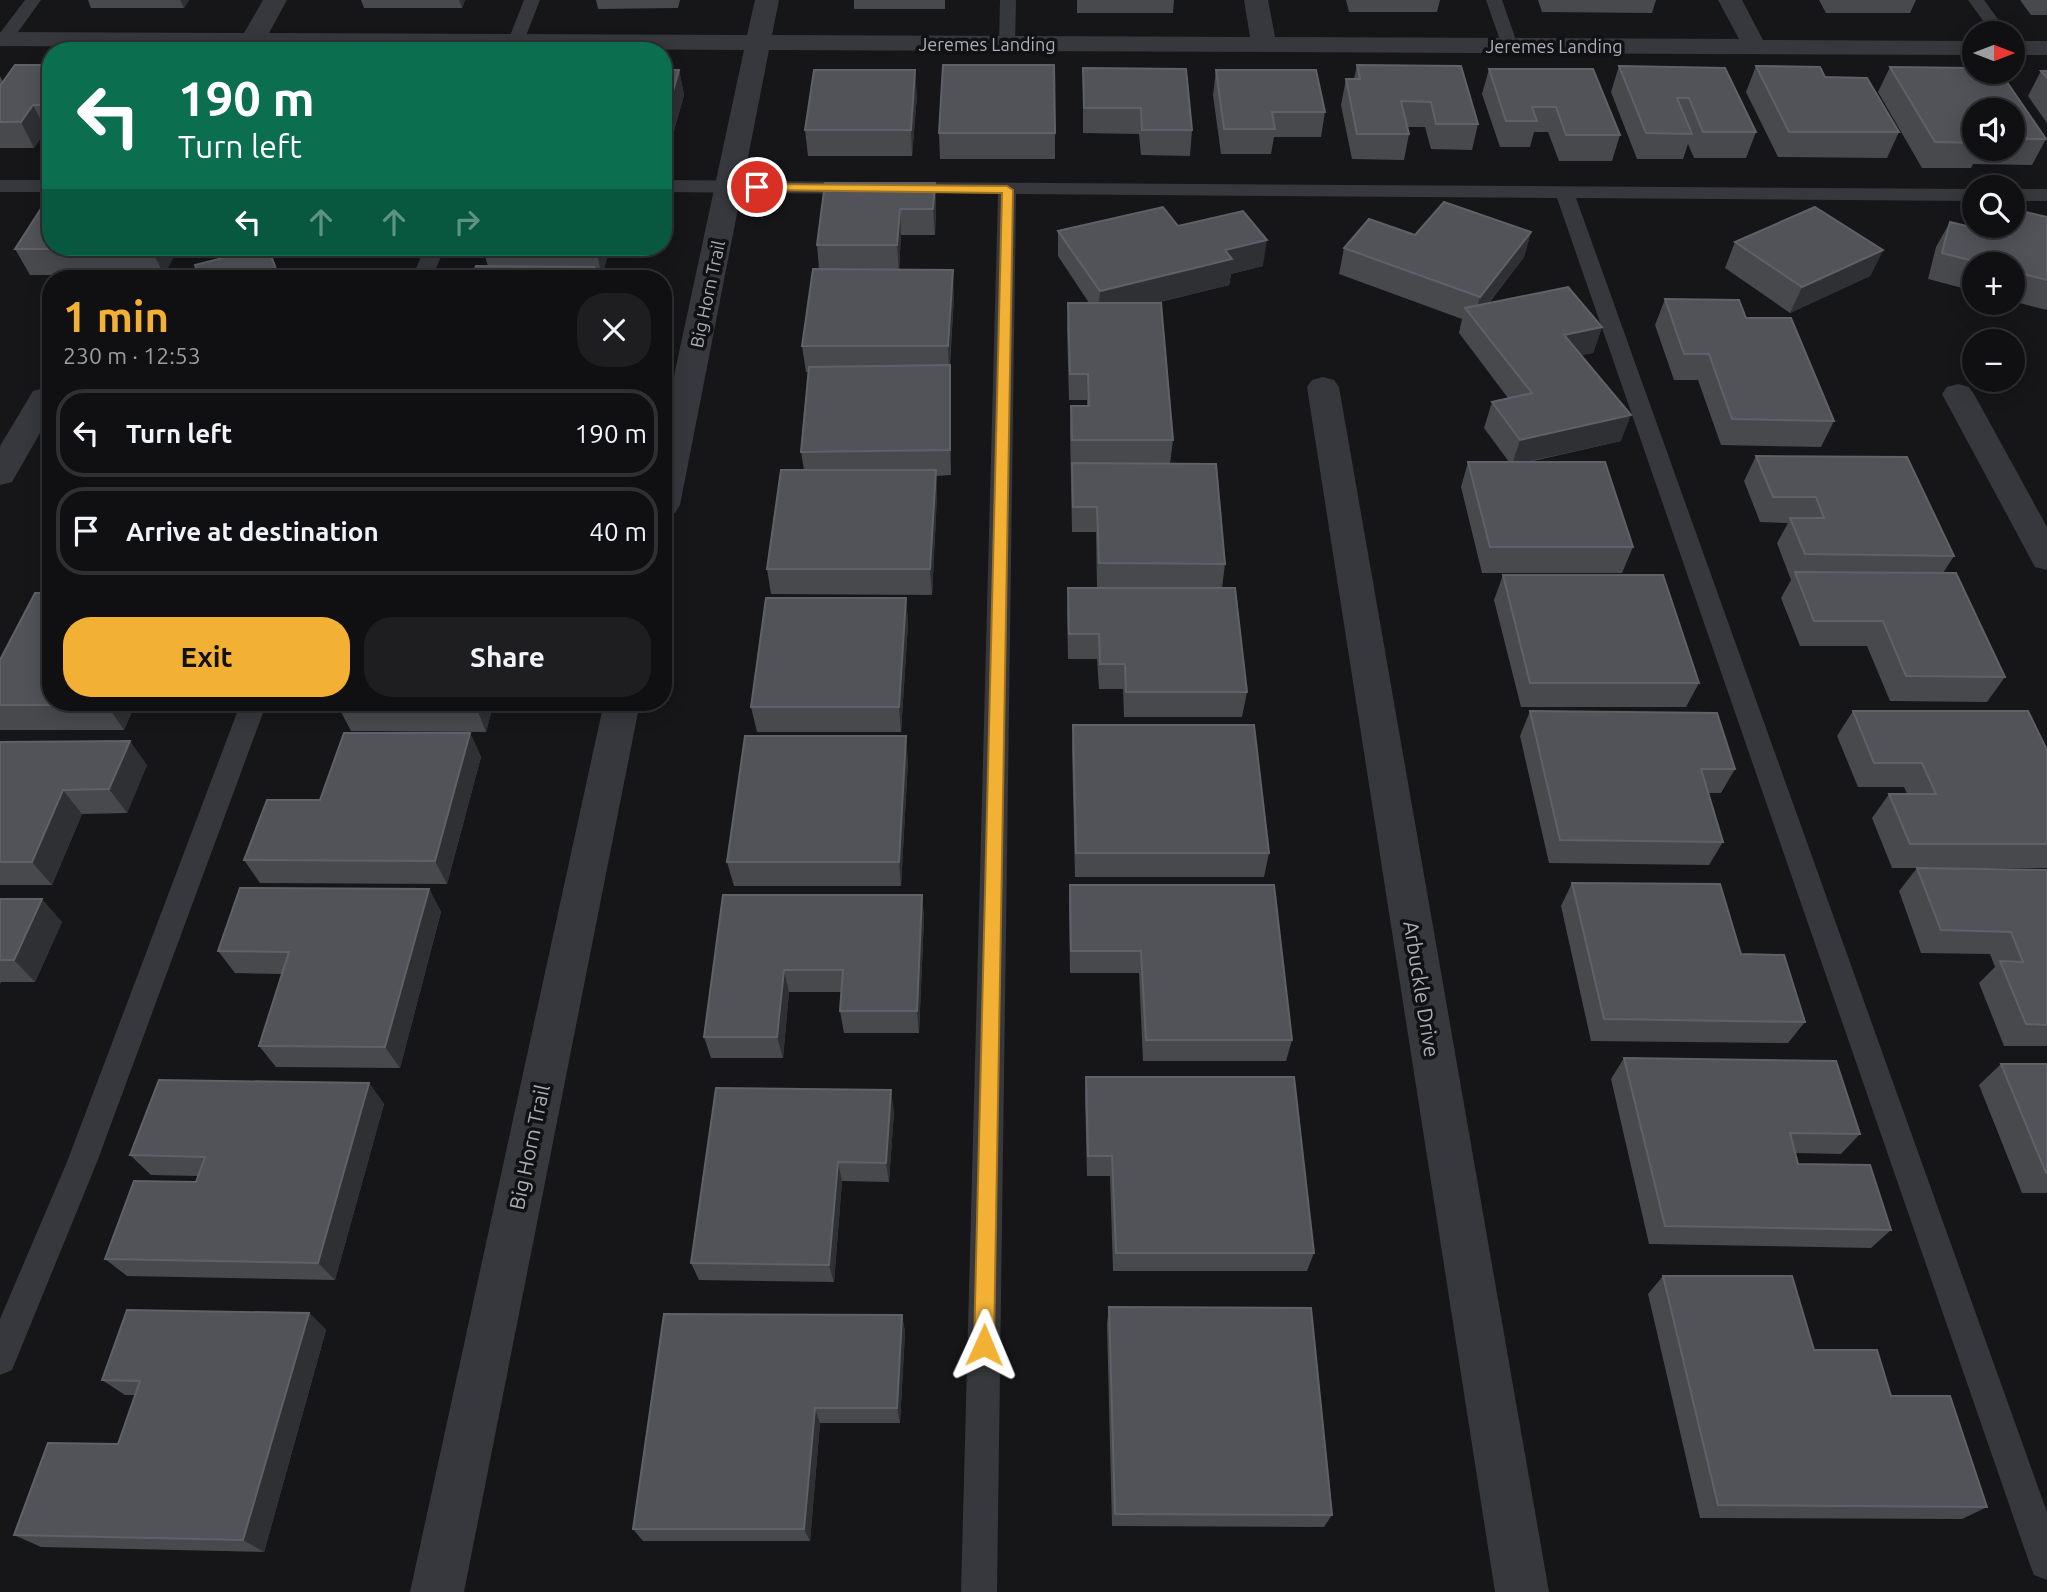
<!DOCTYPE html>
<html lang="en">
<head>
<meta charset="utf-8">
<style>
	:root { --surface:#101012; --page:#1e1e20; --text:#f1f3f6; --muted:#9c9d9f; --line:#303032; --accent:#f2b134 }
	body { margin:0; font-family:Ubuntu,sans-serif; background:var(--page); color:var(--text); height:100vh; display:flex; flex-direction:column; font-size:26px; white-space:nowrap }
	* { box-sizing:border-box; margin:0 }
	p { font-size:23px; color:var(--muted) }
	.icon { flex:none; width:38px; height:38px; fill:none; stroke:currentColor; stroke-width:2; stroke-linecap:round; stroke-linejoin:round }
	.map { position:relative; flex:1; overflow:hidden }
	.panel { position:absolute; left:42px; top:270px; width:630px; height:441px; display:flex; flex-direction:column; background:var(--surface); border-radius:28px; box-shadow:0 4px 18px #0003,0 0 0 2px var(--line) }
	.panel>* { flex:none }
	.banner { position:absolute; left:42px; top:42px; width:630px; height:214px; border-radius:28px; box-shadow:0 4px 18px #0003,0 0 0 2px var(--line); background:#0b6e4f; color:#fff; overflow:hidden }
	.needle { width:46px; rotate:90deg }
	.tools { position:absolute; left:1962px; top:21px; display:grid; gap:14px }
	.tools a { display:grid; place-items:center; width:63px; height:63px; border-radius:50%; background:var(--surface); box-shadow:0 4px 18px #0003,0 0 0 2px var(--line); font-size:35px }
	.pin { position:absolute; display:grid; place-items:center; width:60px; height:60px; color:#fff; margin:-30px; border:4px solid #fff; border-radius:50%; box-shadow:0 2px 7px #0007 }
	.me { position:absolute; width:77px; margin:-38px; rotate:1deg; stroke-linejoin:round; filter:drop-shadow(0 0 5px #0008) }
	.turn { display:flex; align-items:center; gap:24px; height:147px; padding:0 21px; font-size:32px }
	.turn .icon { width:91px; height:91px; stroke-width:2.5 }
	.turn b { display:block; font-size:49px; line-height:60px }
	.lanes { display:flex; align-items:center; height:66px; padding:0 21px; background:#0003; justify-content:center; gap:35px; direction:ltr }
	.lanes .off { opacity:.35 }
	.round { display:grid; place-items:center; flex:none; width:74px; height:74px; border-radius:28px; background:var(--page) }
	.head { display:flex; align-items:center; justify-content:space-between; height:119px; padding:0 21px }
	h1 { font-size:42px; font-weight:600; line-height:52px; color:var(--accent) }
	.cta { display:flex; gap:14px; margin-top:auto; padding:14px 21px }
	.cta a { flex:1; height:80px; border-radius:28px; background:var(--accent); color:#111; font-size:28px; font-weight:600; line-height:80px; text-align:center }
	.cta a+a { background:var(--page); color:var(--text) }
	ul { padding:0; list-style:none }
	li { display:flex; align-items:center; gap:21px; height:88px; margin:0 14px 10px; padding:0 7px; border:4px solid var(--line); border-radius:28px }
	li div { flex:1 }
	li b { display:block; font-size:26px }
	li em { font-style:normal }
	.map>svg:first-child { display:block }
	.lines { fill:none; stroke-linecap:round; stroke-linejoin:round }
	.lane { fill:#37383d; fill-rule:evenodd }
	.street { fill:#37383d; fill-rule:evenodd }
	.wall { fill:#47494d; fill-rule:evenodd }
	.shaded-wall { fill:#2f3033 }
	.building { fill:#525359; stroke:#5f6168; stroke-width:2 }
	.route { fill:#f2b134; stroke:#9d7322; stroke-width:2 }
	.labels { text-anchor:middle; dominant-baseline:central; stroke-width:7; stroke-linejoin:round; paint-order:stroke }
	.far-street-label { font-size:18px; fill:#a8adb8; stroke:#111113 }
	.street-label { font-size:21px; fill:#a8adb8; stroke:#111113 }
</style>
</head>
<body>
<div class="map">
<svg width="2047" height="1592" viewBox="0 0 2047 1592">
	<rect width="100%" height="100%" fill="#161618"/>
	<g class="lines">
		<path class="lane" d="M25,0H41L10,43H0V33Z
			M524,0H540L524,41L516,46L508,41Z
			M1000,0H1016L1015,44L1007,49L999,44Z
			M1486,0H1502L1518,46L1516,50L1510,51L1502,46Z
			M1968,0H1984L2008,33H1992Z
			M0,180H51V192H0Z
			M663,180L859,182L868,188L859,194L663,192Z
			M901,182L1974,189V201L1576,198L2047,1512V1580L2034,1575L2029,1562L1557,198L1016,194L997,1592H961L998,194L894,192L892,188L894,184Z
			M2012,189H2047V201H2012Z
			M425,247H445L432,278H412Z
			M241,702H267L97,1162L12,1370L0,1375V1319L67,1162Z"/>
		<path class="street" d="M263,0H287L269,33L747,35L755,0H779L772,35L1250,37L1244,0H1268L1275,37L1739,39L1718,0H1742L1763,40L1974,41V55L769,50L680,505L675,513L663,516V427L744,50L0,46V32L244,33Z
			M2012,41H2047V55H2012Z
			M1323,377L1334,380L1339,387L1549,1592H1495L1307,387L1312,380Z
			M1958,384L1969,387L1974,394L2047,527V570L2035,567L1942,394L1947,387Z
			M44,388L51,390V414L12,482L0,485V446L33,391Z
			M604,702H640L464,1592H410Z"/>
	</g>
	<path class="wall" d="M88,0H189L184,8H91Z
		M361,0H465L462,8H364Z
		M596,0H680L678,8L598,9Z
		M854,0H945V9H854Z
		M1077,0H1174L1173,13H1077Z
		M1346,0H1440L1437,12H1349Z
		M1538,0H1656L1652,13L1542,12Z
		M1819,0H1916L1910,13H1826Z
		M2020,0H2047V15H2031Z
		M51,65V132L50,130H46L34,148H0V76L3,82Z
		M1357,65L1478,124L1472,150L1431,149L1425,127H1408L1409,134L1404,160L1352,159L1341,105L1346,79H1354Z
		M1619,66L1725,68L1756,132L1746,158H1694L1688,144L1683,159H1637L1611,92Z
		M1756,66L1825,77L1899,132L1887,158L1778,157L1746,92Z
		M1890,67L1974,68V72H2000L2046,139L2032,165L1973,164L1971,168H1922L1878,92ZM1974,110H2012V149H1974Z
		M1083,68L1192,130L1190,156L1141,155L1139,134L1083,133Z
		M1489,69L1620,135L1612,161H1559L1548,132H1534L1530,147H1500L1482,94Z
		M663,70H679L684,95L667,156L663,155Z
		M1216,70L1325,112L1321,137H1274L1271,154H1221L1213,95Z
		M2041,71H2047V123L2028,96Z
		M917,95L912,156H808L805,130Z
		M939,133H1055V159H940Z
		M935,183L936,209L935,235H901L899,270L954,296L950,365L951,391V475L936,476L937,496L932,595L771,594L767,569L804,470L801,452L808,372H806L802,346L819,269L817,245Z
		M2047,217V310L2012,301V264H1974V291L1928,279L1936,247L1950,222L2000,234L2004,226H2012Z
		M1178,226L1263,266L1231,274L1229,285L1156,303L1173,440L1170,464L1225,564L1222,588L1247,692L1242,717H1124L1123,689H1099L1097,659H1068L1067,613L1068,588H1097L1096,532H1072L1070,431L1071,406H1087V400H1069L1067,329L1068,303H1089L1058,256V231Z
		M1531,232L1524,257L1489,303L1602,327L1593,353L1581,355L1621,441L1529,462L1633,547L1622,573H1482L1461,487L1468,462H1509L1484,428L1492,402L1508,398L1459,333L1462,319L1339,274L1344,248L1415,235Z
		M1735,242L1883,250L1870,276L1790,313L1725,268Z
		M179,247L164,275H30L15,249Z
		M610,247L602,276H596V278H472L488,266L483,250Z
		M1665,299L1746,318L1834,421L1821,447L1721,445L1698,380H1674L1655,325Z
		M1756,456L1954,556L1943,573L2005,677L1987,702L1890,701L1867,646H1800L1781,598L1791,580L1777,543L1788,523L1760,522L1744,481Z
		M1503,575L1699,683L1686,707H1521L1494,600Z
		M906,598L908,623L901,732H757L751,707Z
		M0,660L51,702H136L124,730H0Z
		M340,702H494L486,732L351,731L338,706Z
		M1530,711L1735,769L1721,793H1708L1723,842L1709,865L1549,863L1520,736Z
		M1853,711L2047,750V868H1892L1872,818L1889,794H1907L1904,787H1858L1837,736Z
		M1073,725L1269,853L1264,877H1075L1072,749Z
		M470,733L481,757L447,884L260,883L244,860L320,800Z
		M0,742L147,765L127,813L82,814L52,885H0Z
		M908,760L901,886H734L727,862Z
		M1917,868L2047,870V1046H2004L1979,983L1995,967L1990,954L1921,953L1899,891Z
		M1572,883L1741,954L1805,1022L1788,1043L1591,1041L1561,906Z
		M1070,885L1292,1040L1286,1061H1143L1139,973H1070L1069,908Z
		M429,889L441,912L400,1068L276,1067L259,1046L282,974L235,973L218,951Z
		M723,895H922L924,918L919,1033H844L840,1011L841,992H789L783,1058H711L704,1037Z
		M0,899L62,922L35,982H1L0,984Z
		M1624,1058L1860,1134L1841,1154L1795,1153L1798,1164L1891,1230L1871,1248L1649,1244L1611,1079Z
		M2001,1064H2047V1193H2022L1979,1085Z
		M1086,1077L1314,1253L1307,1271H1113L1110,1176H1087L1085,1098Z
		M369,1083L384,1104L335,1280L127,1276L105,1259L196,1182L198,1176L151,1175L130,1155Z
		M894,1111L889,1182L842,1181L834,1282L699,1280L691,1263Z
		M1663,1276L1814,1350L1891,1396L1987,1507L1962,1519L1700,1518L1648,1294Z
		M1109,1307L1332,1515L1324,1527L1112,1526L1107,1324Z
		M309,1313L326,1330L264,1552L41,1547L14,1535L118,1444L135,1395H125L102,1380Z
		M902,1315L905,1332L900,1423H820L810,1541H643L633,1529Z"/>
	<path class="shaded-wall" d="M180,0H189L184,8Z
		M459,0H465L462,8Z
		M679,70L684,95L667,156L663,136V126Z
		M915,70L917,95L912,156L911,130Z
		M33,105L46,130L34,148L21,122Z
		M935,183L936,209L935,235L933,209Z
		M900,209L901,235L899,271L897,245Z
		M1531,232L1524,257L1475,320L1474,319L1480,297Z
		M1267,240L1263,266L1231,274L1229,285L1098,317L1100,291L1225,250Z
		M152,247H179L164,275L151,249Z
		M268,247L279,272L281,278H279Z
		M597,247H610L602,276L596,250Z
		M1883,250L1870,276L1790,313L1802,287Z
		M594,267L596,278H590Z
		M953,270L954,296L949,372L948,346Z
		M1602,327L1593,353L1556,360L1564,335Z
		M950,365L951,391V475L950,450Z
		M1631,415L1621,441L1512,465L1520,440Z
		M936,470L937,496L932,595L930,569Z
		M906,598L908,623L901,732L899,707Z
		M108,702H136L124,730L107,705Z
		M477,702H494L486,732L476,707Z
		M470,733L481,757L447,884L435,861Z
		M906,736L908,760L901,886L899,862Z
		M130,741L147,765L127,813L109,789Z
		M63,790L82,814L52,885L32,862Z
		M429,889L441,912L400,1068L385,1047Z
		M922,895L924,918L919,1033L917,1011Z
		M42,899L62,922L35,982L14,960Z
		M784,970L789,992L783,1058L777,1037Z
		M369,1083L384,1104L335,1280L318,1263Z
		M891,1090L894,1111L889,1182L886,1163Z
		M838,1162L842,1181L834,1282L829,1265Z
		M309,1313L326,1330L264,1552L243,1540Z
		M902,1315L905,1332L900,1423L897,1408Z
		M815,1408L820,1423L810,1541L804,1529Z"/>
	<path class="building" d="M15,65H51V105H33L21,122H0V86Z
		M943,65H1054L1055,133H939Z
		M1357,65L1461,66L1478,124H1436L1431,102L1401,101L1409,134H1357L1346,79H1360Z
		M1619,66L1725,68L1756,132H1703L1689,98H1677L1692,134L1646,133Z
		M1756,66L1820,67L1825,77L1867,78L1899,132H1789Z
		M1890,67L1974,68V72H2000L2046,139H2012V110H1974V143L1935,142Z
		M1083,68L1186,69L1192,130H1142L1141,108H1084Z
		M1489,69H1593L1620,135H1566L1556,107H1532L1537,121H1506Z
		M663,70H679L663,126Z
		M814,70H915L911,130H805Z
		M1216,70H1316L1325,112H1272L1275,129H1224Z
		M2041,71H2047V78Z
		M51,113V121H45Z
		M825,183H935L933,209H900L897,245H817Z
		M1444,202L1531,232L1480,297L1344,248L1369,219L1415,235Z
		M44,204H51V247H152L151,249H15Z
		M1163,207L1178,226L1243,211L1267,240L1225,250L1232,259L1100,291L1058,231Z
		M1815,207L1883,250L1802,287L1735,242Z
		M2013,209L2047,217V280L2012,271V264H1985L1942,253L1950,222L2008,236L2010,226H2012Z
		M266,247H268L279,278H199L195,265Z
		M484,247H597L596,250H483Z
		M476,266L594,267L590,278H472Z
		M813,269L953,270L948,346H802Z
		M1568,287L1602,327L1564,335L1631,415L1520,440L1492,402L1532,393L1465,308Z
		M1665,299L1739,300L1746,318H1791L1834,421L1732,419L1709,354H1684Z
		M1068,303H1161L1173,440H1072L1071,406H1089L1088,374H1070Z
		M950,365V450L801,452L809,367Z
		M1756,456L1907,457L1954,556L1805,554L1790,518H1824L1816,497H1773Z
		M1468,462H1605L1633,547H1490Z
		M1072,463L1216,464L1225,564L1099,563L1097,507H1073Z
		M781,470H936L930,569H767Z
		M1795,572L1956,573L2005,677L1906,676L1883,621H1814Z
		M1503,575H1663L1699,683H1530Z
		M1068,588H1235L1247,692H1126L1125,664H1100L1099,634H1069Z
		M35,593H51V702H108L107,705H0V660Z
		M766,598H906L899,707H751Z
		M340,702H477L476,707L338,706Z
		M1530,711L1717,713L1735,769H1701L1723,842L1560,840Z
		M1853,711H2028L2047,750V844H1910L1889,794H1936L1922,763H1874Z
		M1073,725H1254L1269,853H1076Z
		M344,733H470L435,861L244,860L267,800H320Z
		M745,736H906L899,862H727Z
		M130,741L109,789L63,790L32,862H0V742Z
		M1917,868L2047,870V1025L2026,1024L2000,961L2023,962L2011,932L1941,930Z
		M1572,883L1720,884L1741,954L1784,955L1805,1022L1604,1019Z
		M1070,885H1274L1292,1040H1146L1141,951H1071Z
		M240,888L429,889L385,1047L259,1046L289,952L218,951Z
		M723,895H922L917,1011H840L843,970H784L777,1037H704Z
		M0,899H42L14,960H0Z
		M1624,1058L1836,1061L1860,1134L1790,1133L1798,1164L1870,1165L1891,1230L1665,1226Z
		M2001,1064H2047V1173H2046Z
		M1086,1077H1294L1314,1253H1116L1112,1156H1088Z
		M159,1080L369,1083L318,1263L105,1259L134,1181L196,1182L205,1157L130,1155Z
		M716,1088L891,1090L886,1163L838,1162L829,1265L691,1263Z
		M1663,1276H1792L1814,1350H1877L1891,1396H1950L1987,1507L1718,1505Z
		M1109,1307L1311,1308L1332,1515L1115,1514Z
		M127,1310L309,1313L243,1540L14,1535L48,1443L118,1444L140,1381L102,1380Z
		M664,1314L902,1315L897,1408H815L804,1529H633Z"/>
	<path class="route" d="M753,184L1007,186L1013,190L994,1345L991,1352L984,1355L977,1352L974,1345L1002,193L757,190L752,187Z"/>
	<g class="labels">
		<g class="far-street-label">
			<text x="987" y="44">Jeremes Landing</text>
			<text x="1554" y="46">Jeremes Landing</text>
			<text transform="translate(707 294) rotate(-78)">Big Horn Trail</text>
		</g>
		<g class="street-label">
			<text transform="translate(1422 989) rotate(81)">Arbuckle Drive</text>
			<text transform="translate(529 1147) rotate(-78)">Big Horn Trail</text>
		</g>
	</g>
</svg>
<div class="tools">
<a><svg class="needle" viewBox="-14 -14 28 28"><path d="M0-13l5 13h-10z" fill="#e53935"/><path d="M0 13l5-13h-10z" fill="#9c9d9f"/></svg></a>
<a><svg class="icon" aria-label="sound" viewBox="0 0 24 24"><path d="M4 9h4l5-4v14l-5-4H4zM17 9q2 3 0 6"/></svg></a>
<a><svg class="icon" aria-label="search" viewBox="0 0 24 24"><circle cx="10" cy="10" r="6"/><path d="M15 15l6 6"/></svg></a>
<a>+</a>
<a>−</a>
</div>
<div class="pin" style="left:757px;top:187px;background:#d93025"><svg class="icon" aria-label="arrive" viewBox="0 0 24 24"><path d="M6 21V4h12l-3 4 3 4H6"/></svg></div>
<svg class="me" style="left:984px;top:1345px" viewBox="-20 -20 40 40"><path d="M0-17L14 15 0 8-14 15z" fill="#f2b134" stroke="#fff" stroke-width="4"/></svg>
<div class="banner">
<div class="turn"><svg class="icon" aria-label="left" viewBox="0 0 24 24"><path d="M17 20v-9H6M10 6l-5 5 5 5"/></svg><div><b>190 m</b>Turn left</div></div>
<div class="lanes"><svg class="icon" aria-label="left" viewBox="0 0 24 24"><path d="M17 20v-9H6M10 6l-5 5 5 5"/></svg><svg class="icon off" aria-label="ahead" viewBox="0 0 24 24"><path d="M12 20V5M6 11l6-6 6 6"/></svg><svg class="icon off" aria-label="ahead" viewBox="0 0 24 24"><path d="M12 20V5M6 11l6-6 6 6"/></svg><svg class="icon off" aria-label="right" viewBox="0 0 24 24"><path d="M7 20v-9h11M14 6l5 5-5 5"/></svg></div>
</div>
<section class="panel">
<div class="head"><div><h1>1 min</h1><p>230 m · 12:53</p></div><a class="round"><svg class="icon" aria-label="close" viewBox="0 0 24 24"><path d="M6 6l12 12M18 6L6 18"/></svg></a></div>
<ul>
<li><svg class="icon" aria-label="left" viewBox="0 0 24 24"><path d="M17 20v-9H6M10 6l-5 5 5 5"/></svg><div><b>Turn left</b></div><em>190 m</em></li>
<li><svg class="icon" aria-label="arrive" viewBox="0 0 24 24"><path d="M6 21V4h12l-3 4 3 4H6"/></svg><div><b>Arrive at destination</b></div><em>40 m</em></li>
</ul>
<div class="cta"><a>Exit</a><a>Share</a></div>
</section>
</div>
</body>
</html>
